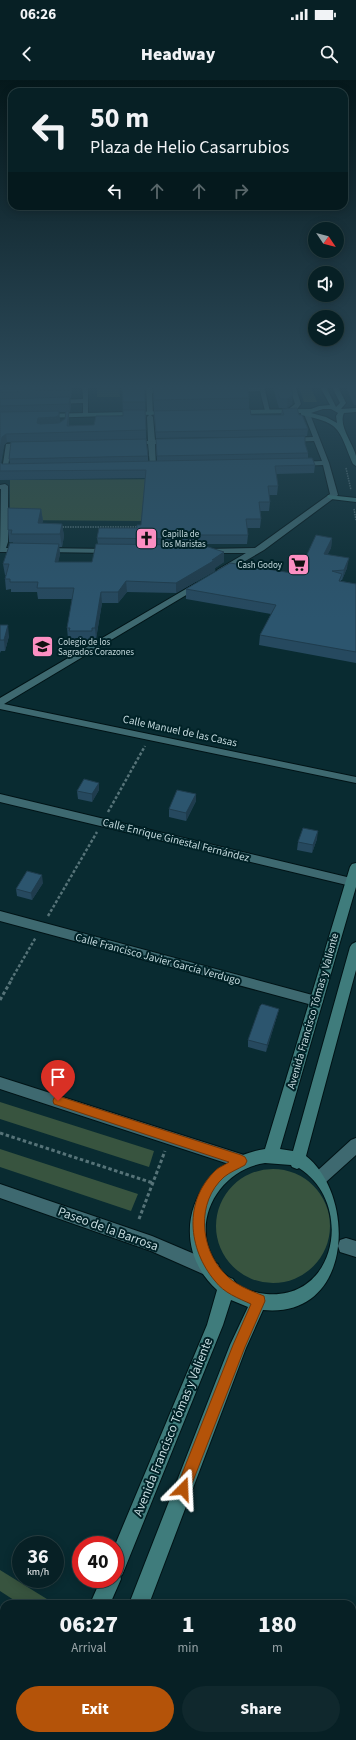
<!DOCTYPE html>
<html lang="en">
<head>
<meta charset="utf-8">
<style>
	:root { --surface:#072025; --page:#10282d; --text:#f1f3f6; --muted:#98a3a7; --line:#283e42; --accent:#b45309 }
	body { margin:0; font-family:"Source Sans 3",sans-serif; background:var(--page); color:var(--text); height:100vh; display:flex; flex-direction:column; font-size:15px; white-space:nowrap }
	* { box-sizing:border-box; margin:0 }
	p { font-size:13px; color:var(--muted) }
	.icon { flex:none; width:22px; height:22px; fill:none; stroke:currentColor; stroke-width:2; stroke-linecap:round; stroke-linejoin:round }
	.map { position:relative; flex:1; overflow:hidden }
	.drawer { position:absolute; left:0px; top:1520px; width:356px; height:140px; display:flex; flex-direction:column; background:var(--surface); border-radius:12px 12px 0 0; box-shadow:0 2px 10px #0003,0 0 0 1px var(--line) }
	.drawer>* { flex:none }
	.top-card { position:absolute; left:8px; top:8px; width:340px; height:122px; border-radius:12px; box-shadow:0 2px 10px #0003,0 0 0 1px var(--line); background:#072025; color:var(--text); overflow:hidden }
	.needle { width:26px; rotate:125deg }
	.buttons { position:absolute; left:308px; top:142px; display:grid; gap:8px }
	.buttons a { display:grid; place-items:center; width:36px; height:36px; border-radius:50%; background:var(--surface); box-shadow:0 2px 10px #0003,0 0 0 1px var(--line); font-size:20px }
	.speed { position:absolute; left:12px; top:1456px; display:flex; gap:8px; font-size:20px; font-weight:700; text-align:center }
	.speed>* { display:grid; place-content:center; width:52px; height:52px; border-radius:50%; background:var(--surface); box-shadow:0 2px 10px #0003,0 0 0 1px var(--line); line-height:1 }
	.speed small { font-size:10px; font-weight:400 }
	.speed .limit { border:6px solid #d22; background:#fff; color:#111 }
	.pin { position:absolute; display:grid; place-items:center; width:34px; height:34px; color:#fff; margin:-41px -17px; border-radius:50% 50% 50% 0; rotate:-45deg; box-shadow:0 0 4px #0007 }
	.pin .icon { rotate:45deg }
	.me { position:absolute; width:44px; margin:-22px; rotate:21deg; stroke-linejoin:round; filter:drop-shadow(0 0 3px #0008) }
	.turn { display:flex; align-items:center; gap:14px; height:84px; padding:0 16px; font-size:18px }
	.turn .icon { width:52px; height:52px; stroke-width:2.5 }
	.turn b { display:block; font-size:28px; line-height:34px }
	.lanes { display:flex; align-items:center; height:38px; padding:0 16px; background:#0003; justify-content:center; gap:20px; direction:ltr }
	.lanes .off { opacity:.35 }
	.eta { display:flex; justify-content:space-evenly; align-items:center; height:68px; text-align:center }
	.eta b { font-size:24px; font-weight:800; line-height:28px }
	.cta { display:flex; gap:8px; margin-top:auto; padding:8px 16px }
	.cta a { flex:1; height:46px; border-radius:24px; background:var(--accent); color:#fff; font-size:16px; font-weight:800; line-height:46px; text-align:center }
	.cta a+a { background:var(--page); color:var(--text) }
	.status { display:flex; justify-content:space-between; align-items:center; height:28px; padding:0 20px; background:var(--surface); direction:ltr }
	.status svg { height:11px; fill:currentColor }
	header { display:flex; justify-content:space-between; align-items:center; height:52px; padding:0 16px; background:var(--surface); font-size:18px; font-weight:800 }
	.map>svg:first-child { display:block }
	.green { fill:#38543f }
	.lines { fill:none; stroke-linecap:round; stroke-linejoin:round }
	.street-casing { stroke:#001316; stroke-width:2 }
	.secondary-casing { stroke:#001316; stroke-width:2 }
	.path-far3 { stroke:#567378; stroke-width:1.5; stroke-dasharray:1.5 1; stroke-linecap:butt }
	.path-far2 { stroke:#567378; stroke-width:2.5; stroke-dasharray:3 2; stroke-linecap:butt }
	.path-far1 { stroke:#567378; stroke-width:3; stroke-dasharray:3.5 2.5; stroke-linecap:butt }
	.path { stroke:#567378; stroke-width:4; stroke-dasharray:5 3; stroke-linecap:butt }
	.street { fill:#3e6970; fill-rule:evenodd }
	.secondary { fill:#3f7c7c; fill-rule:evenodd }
	.wall { fill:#26495f; fill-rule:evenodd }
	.shaded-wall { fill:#1f3c4d }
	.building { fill:#2c556e; stroke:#1f3c4d }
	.route { fill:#b45309; stroke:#753606 }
	.labels { text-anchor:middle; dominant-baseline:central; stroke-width:4; stroke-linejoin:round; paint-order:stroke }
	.far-poi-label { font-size:9px; fill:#c4dade; stroke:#002227; text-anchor:start }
	.street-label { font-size:11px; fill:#c4dade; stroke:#002227 }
	.near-street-label { font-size:13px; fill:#c4dade; stroke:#002227 }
</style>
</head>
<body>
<div class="status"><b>06:26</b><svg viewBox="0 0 49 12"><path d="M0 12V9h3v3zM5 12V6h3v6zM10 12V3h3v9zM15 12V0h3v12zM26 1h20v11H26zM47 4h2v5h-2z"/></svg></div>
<header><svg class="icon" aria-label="back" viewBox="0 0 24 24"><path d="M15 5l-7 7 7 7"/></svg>Headway<svg class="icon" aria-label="search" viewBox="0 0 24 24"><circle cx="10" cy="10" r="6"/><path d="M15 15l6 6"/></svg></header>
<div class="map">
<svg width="356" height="1660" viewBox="0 0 356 1660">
	<rect width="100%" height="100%" fill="#092b31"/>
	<path class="green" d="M97,305H119L120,317H97Z
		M298,305H310L317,322H304Z
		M185,399L142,441L10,440V400Z
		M0,1022L154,1071L149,1087L0,1039Z
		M0,1069L138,1114L131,1131L0,1087Z
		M216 1146a57 57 0 1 1 114 0a57 57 0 1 1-114 0Z
		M0,1490L55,1524H20L0,1511Z
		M234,1656H269L276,1660H240Z"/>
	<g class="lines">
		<defs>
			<path id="street" d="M82,305H88V336L83,335V323L55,324L52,322L55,320L83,319Z
				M146,305H152V309L170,308L173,310L170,312L152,313L153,334L151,335L153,337L155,360H172L175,362L172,364H155L156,386L153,388L150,386L148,364L130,365L127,363L130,361H148L147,337L149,335L147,334Z
				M258,305H264L270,332L265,331L260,311L231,312L228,310L231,308L259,307Z
				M289,305H295L301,324L298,328L289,333L286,331L295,324Z
				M307,332L310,334L329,383L338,415L264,470L223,494H217V490L246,473H205V469L255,468L330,414L323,385L299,386L296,384L299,382L322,381L314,361L288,362L285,360L288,358L313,357L304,334Z
				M26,363L28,364V366L11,367L8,387L17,388V390H2L6,364Z
				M5,404L8,406V462L6,468H27V472H0L1,409H0V405Z
				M41,468L110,469L114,471L110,473L44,472H41Z
				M196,503H202L203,505L4,624L356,697V703L0,629V618Z
				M0,714L351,798L355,799L356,803L351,806L0,722Z
				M0,831L316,916L321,917L323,921L321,925L316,926L0,841Z
				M0,997L241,1074L246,1076L248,1081L246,1086L241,1088L0,1009Z
				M356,1058V1075L326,1102L321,1104L316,1102L313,1097L316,1092L351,1060Z
				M0,1104L152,1156L218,1184L220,1190L218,1196L212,1198L151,1171L0,1118Z
				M346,1158L356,1161V1177L340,1172L338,1166L340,1160Z"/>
			<path id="secondary" d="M319,305H325L336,327L340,323L331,305H337L346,323L341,329L356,328V332L344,333C338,346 353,363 356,376C356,379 356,383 356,386L353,384C338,348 341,343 301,335V333L235,334L232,332L235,330L311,329L319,326L330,325ZM323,329H331L338,333L336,336L337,343L326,337L311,333Z
				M171,331L174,333L173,334L43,338L40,336L43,334Z
				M328,415L356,418V422L331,419L327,417Z
				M356,783V807L280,1069L293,1071L350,867L352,864L356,862V890L306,1076C356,1115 354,1239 263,1230L246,1268L149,1524H129L230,1265L248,1227L231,1220L223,1245L125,1488L122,1495L120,1496L121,1499L110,1524H90L101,1499H115V1465L207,1245L217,1210C163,1161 195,1079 265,1069L350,787L352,784ZM265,1083L291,1085L292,1087L297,1089L299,1088C356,1124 336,1227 259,1213C250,1211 237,1208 233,1199C224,1196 219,1188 214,1180C190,1139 221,1089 265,1083Z
				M35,1656H57L56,1660H34Z
				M76,1656H98L97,1660H75Z"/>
		</defs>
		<use href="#street" class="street-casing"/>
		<use href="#secondary" class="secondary-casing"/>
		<path class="path-far3" d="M346,388L351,410
			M354,429L356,440
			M60,447H139"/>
		<path class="path-far2" d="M108,732L145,666
			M48,836L97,752
			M11,900L36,857"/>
		<path class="path-far1" d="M0,920L12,899
			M0,1053L153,1103
			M139,1139L165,1071"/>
		<path class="path" d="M0,1532L4,1535
			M0,1612L4,1614
			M197,1656L203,1660
			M131,1660L132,1656"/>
		<use href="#street" class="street"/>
		<use href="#secondary" class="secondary"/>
	</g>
	<path class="wall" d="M0,305H72L71,318H70L71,325L70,332H69V346L94,345L123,336L122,305H145L146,359L7,362L4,365L1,383L2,384H10L9,379L148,376V381H157L156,359L305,364L308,373V378L315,385L314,393L276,394L278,406L277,415H269L270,422L269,431H260L261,439L260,448H247L248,455L247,464H179V465L224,482L215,488V491L176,513L127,512L118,523H102L96,559H93V562H70V559H68L67,548L72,519H38L37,512H11V509L6,510L5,499L6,495H5L3,484L13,463V462H9L8,450L41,429L43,441L42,443L62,444L64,456L62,467H59L60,474L58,482H92L98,464L97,458L137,448L141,445L145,398L0,400ZM59,332H66L65,339L60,343Z
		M153,305L249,318V329L154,331Z
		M272,305H290L292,324L287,328H279Z
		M345,305H356V325H354Z
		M282,329L299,335L308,349L307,356L156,358L154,331L251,335H281Z
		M332,458L331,468L327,475L347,488L342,500H341V501L356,504V583L259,565L260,555L271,534L186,519V509L298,494Z
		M0,545L9,556L5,571H1L0,573Z
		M99,703V710L92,722L78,719L77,711Z
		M196,714V721L186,741L169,737V729Z
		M317,759L312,773L297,770L298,762Z
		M43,803L32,820L17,816L16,809Z
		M279,929L277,936L266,972L248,967V960Z"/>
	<path class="shaded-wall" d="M71,305H72V307L71,318Z
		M293,315L292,324L287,328L288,319Z
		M70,317L71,325L70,332L69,324Z
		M59,331L60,343L39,346L37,343L38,338Z
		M69,331V339L68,354L67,346Z
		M6,354L7,362L4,365L0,386V370L2,357Z
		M41,429L43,441L40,454L38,443Z
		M62,444L64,456L62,467L60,454Z
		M332,458L331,468L323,484L324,474Z
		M59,464L60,474L56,493L55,482Z
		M224,472V482L215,488V491L176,513V503Z
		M349,478L347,488L342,500L344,490Z
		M126,501L127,512L118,523V512Z
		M101,512L102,523L96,559L95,548Z
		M8,545L9,556L5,571L4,560Z
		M99,703V710L92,722V714Z
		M196,714V721L186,741V733Z
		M318,751L317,759L312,773L313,765Z
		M42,795L43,803L32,820L31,813Z
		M279,929L277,936L266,972L267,965Z"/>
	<path class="building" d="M0,305H71V310L0,312Z
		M122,305H145V322H123Z
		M153,305H247L249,318L154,320Z
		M275,305H290L293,315L288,319H280Z
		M349,305H356V318H355Z
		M70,317L69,324L0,326V319Z
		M297,328L299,335H302L308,349L156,352L154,331L250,329L251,335H284L282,329Z
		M123,330H145L146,350L6,354L2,357L0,370V332L59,331V335L56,337L38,338L37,343L40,344L59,343L65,339L66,331H69L67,346L94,345L96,336H123Z
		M305,356V364L308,373L157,376L156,359Z
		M146,359L148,376L9,379L11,362Z
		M312,378L315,385L275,386L278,406H268L270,422H259L261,439H246L248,455H166L179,459L97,458L99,448H137V445H141L146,390L0,391V382L2,384Z
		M8,428L41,429L38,443L62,444L60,454H11L12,450H8Z
		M316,455L332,458L324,474L349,478L344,490L332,491L342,494L339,501L356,504V572L260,555L276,525L186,509L230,483L298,494Z
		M10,463L59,464L55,482H92L96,464L202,465L224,472L212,480H215L176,503L126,501L118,512H101L95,548H92V551H69L70,548H67L74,508H37L38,502H10V499H5L9,484H3Z
		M0,545H8L4,560H0Z
		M84,699L99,703L92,714L77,711Z
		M177,710L196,714L186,733L169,729Z
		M303,748L318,751L313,765L298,762Z
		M27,791L42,795L31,813L16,809Z
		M262,924L279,929L267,965L248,960L260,926Z"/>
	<linearGradient id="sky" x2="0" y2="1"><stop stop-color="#05181b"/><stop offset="0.57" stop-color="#2c4a5a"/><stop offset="1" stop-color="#2c4a5a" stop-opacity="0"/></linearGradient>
	<rect width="356" height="538" fill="url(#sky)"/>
	<path class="route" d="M58,1016L241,1075L245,1077L247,1081L245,1085C238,1089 230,1092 224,1097C196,1122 200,1168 224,1193C235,1205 249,1210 264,1216L265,1221L245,1267L188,1414L183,1416L178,1414L176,1409L233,1265L251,1224C238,1218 224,1213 215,1201C188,1169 183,1121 216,1090C219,1087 225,1085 229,1082L54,1024L53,1021L54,1018Z"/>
	<defs>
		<symbol id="church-square" viewBox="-11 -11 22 22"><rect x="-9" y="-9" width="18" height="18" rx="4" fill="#fc8fc2" stroke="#002227"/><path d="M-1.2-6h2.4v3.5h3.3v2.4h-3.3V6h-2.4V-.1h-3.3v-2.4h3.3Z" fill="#111"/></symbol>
		<symbol id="supermarket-square" viewBox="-11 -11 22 22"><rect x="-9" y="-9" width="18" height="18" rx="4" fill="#fc8fc2" stroke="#002227"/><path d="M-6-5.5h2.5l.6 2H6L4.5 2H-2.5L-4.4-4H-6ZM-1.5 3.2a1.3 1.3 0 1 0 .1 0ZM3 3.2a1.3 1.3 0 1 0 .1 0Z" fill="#111"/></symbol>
		<symbol id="school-square" viewBox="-11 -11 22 22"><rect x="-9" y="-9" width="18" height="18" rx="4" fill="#fc8fc2" stroke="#002227"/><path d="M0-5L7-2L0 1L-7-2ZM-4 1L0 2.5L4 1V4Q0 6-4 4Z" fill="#111"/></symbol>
	</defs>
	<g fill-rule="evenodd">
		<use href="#church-square" x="134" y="446" width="25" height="25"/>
		<use href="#supermarket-square" x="286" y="472" width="25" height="25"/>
		<use href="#school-square" x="30" y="554" width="25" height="25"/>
	</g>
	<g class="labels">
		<g class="far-poi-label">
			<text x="162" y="454">Capilla de<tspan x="162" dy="10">los Maristas</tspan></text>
			<text x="282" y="485" text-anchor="end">Cash Godoy</text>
			<text x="58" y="562">Colegio de los<tspan x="58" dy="10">Sagrados Corazones</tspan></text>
		</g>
		<g class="street-label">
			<text transform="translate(180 651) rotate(12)">Calle Manuel de las Casas</text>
			<text transform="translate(176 760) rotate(14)">Calle Enrique Ginestal Fernández</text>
			<text transform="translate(158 879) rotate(15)">Calle Francisco Javier García Verdugo</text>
			<text transform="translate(313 931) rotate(-74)">Avenida Francisco Tómas y Valiente</text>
		</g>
		<g class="near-street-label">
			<text transform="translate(108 1149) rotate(20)">Paseo de la Barrosa</text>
			<text transform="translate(173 1347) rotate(-68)">Avenida Francisco Tómas y Valiente</text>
		</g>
	</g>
</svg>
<div class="buttons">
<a><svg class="needle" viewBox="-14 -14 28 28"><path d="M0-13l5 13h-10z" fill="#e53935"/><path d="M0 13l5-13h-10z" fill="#98a3a7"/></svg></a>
<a><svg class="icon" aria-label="sound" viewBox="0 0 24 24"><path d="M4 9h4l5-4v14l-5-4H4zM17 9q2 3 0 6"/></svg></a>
<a><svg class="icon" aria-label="layers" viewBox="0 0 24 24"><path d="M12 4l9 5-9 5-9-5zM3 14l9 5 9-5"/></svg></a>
</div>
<div class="speed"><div>36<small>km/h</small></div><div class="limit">40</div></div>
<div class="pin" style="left:58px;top:1021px;background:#d93025"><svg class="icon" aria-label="arrive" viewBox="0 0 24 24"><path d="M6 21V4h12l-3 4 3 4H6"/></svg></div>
<svg class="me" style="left:183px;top:1409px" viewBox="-20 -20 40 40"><path d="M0-17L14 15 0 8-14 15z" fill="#b45309" stroke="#fff" stroke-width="4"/></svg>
<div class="top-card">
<div class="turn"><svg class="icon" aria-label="left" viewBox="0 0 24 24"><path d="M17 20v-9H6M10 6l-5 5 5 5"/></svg><div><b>50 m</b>Plaza de Helio Casarrubios</div></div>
<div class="lanes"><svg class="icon" aria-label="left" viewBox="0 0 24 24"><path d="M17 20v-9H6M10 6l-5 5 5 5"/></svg><svg class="icon off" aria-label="ahead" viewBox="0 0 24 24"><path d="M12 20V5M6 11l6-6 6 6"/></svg><svg class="icon off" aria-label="ahead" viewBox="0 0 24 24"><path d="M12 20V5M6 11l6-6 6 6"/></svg><svg class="icon off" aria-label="right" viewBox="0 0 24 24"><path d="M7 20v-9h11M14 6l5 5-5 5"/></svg></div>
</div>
<section class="drawer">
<div class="eta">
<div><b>06:27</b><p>Arrival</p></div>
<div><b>1</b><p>min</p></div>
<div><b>180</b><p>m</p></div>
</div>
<div class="cta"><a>Exit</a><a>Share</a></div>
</section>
</div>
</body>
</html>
